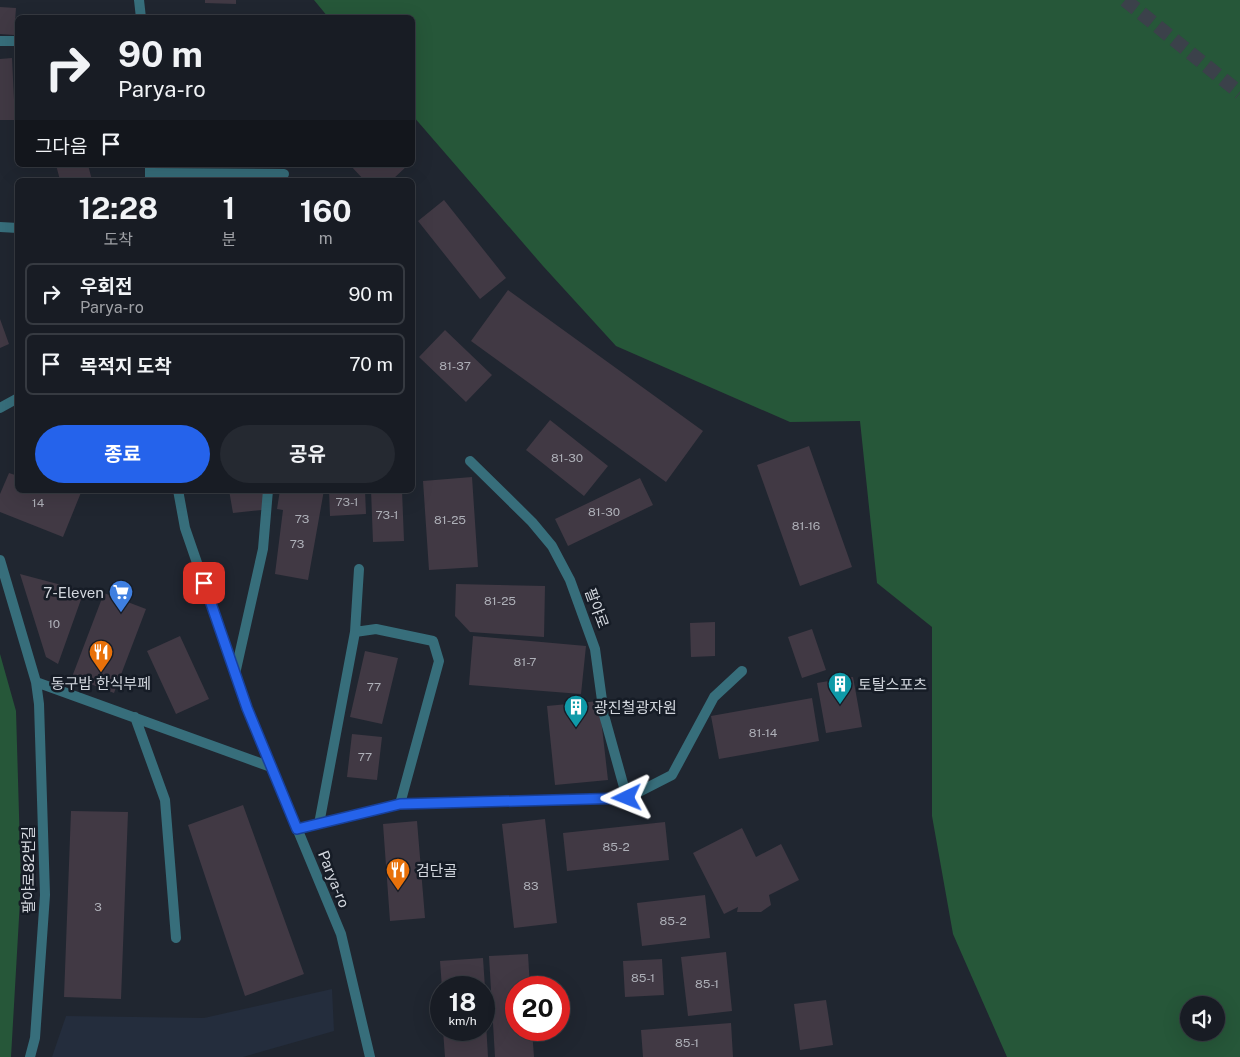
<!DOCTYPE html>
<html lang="ko">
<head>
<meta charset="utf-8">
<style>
	:root { --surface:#181c24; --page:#252931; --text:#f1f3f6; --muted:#9fa1a6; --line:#363a41; --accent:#2563eb }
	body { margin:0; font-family:"Public Sans","Noto Sans KR",sans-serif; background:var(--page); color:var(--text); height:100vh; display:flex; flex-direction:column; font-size:19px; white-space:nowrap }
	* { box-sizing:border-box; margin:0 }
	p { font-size:16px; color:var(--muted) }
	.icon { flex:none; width:28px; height:28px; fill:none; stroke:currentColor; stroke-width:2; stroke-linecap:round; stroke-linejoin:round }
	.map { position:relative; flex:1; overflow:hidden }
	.details { position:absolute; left:15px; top:178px; width:400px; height:315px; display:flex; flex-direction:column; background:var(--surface); border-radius:8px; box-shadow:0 5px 20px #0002,0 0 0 1px var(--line) }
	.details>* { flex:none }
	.banner { position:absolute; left:15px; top:15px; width:400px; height:152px; border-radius:8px; box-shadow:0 5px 20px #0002,0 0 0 1px var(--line); background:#181c24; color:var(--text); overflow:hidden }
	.fabs { position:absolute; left:1180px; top:996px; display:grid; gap:10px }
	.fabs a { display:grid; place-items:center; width:45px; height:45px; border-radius:50%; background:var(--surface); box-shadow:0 5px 20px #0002,0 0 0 1px var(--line); font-size:25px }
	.speed { position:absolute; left:430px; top:976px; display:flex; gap:10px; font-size:25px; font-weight:700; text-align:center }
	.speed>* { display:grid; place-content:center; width:65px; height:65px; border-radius:50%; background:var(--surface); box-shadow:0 5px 20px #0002,0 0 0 1px var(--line); line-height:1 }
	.speed small { font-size:12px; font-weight:400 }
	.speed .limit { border:8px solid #d22; background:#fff; color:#111 }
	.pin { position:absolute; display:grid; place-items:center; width:42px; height:42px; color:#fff; margin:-21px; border-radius:10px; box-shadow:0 2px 8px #0006 }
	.me { position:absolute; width:55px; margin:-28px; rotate:268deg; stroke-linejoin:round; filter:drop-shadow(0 0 4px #0008) }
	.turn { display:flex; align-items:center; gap:18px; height:105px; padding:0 20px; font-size:22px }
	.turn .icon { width:65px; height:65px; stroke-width:2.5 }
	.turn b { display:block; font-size:35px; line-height:42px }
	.then { display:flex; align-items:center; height:48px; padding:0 20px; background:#0003; gap:10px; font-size:19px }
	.eta { display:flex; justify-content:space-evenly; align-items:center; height:85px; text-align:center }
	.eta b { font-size:30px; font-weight:700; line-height:35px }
	.button { display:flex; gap:10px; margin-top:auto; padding:10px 20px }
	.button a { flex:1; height:58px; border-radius:30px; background:var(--accent); color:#fff; font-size:20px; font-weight:700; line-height:58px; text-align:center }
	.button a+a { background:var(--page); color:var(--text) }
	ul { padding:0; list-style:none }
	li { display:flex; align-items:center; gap:15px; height:62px; margin:0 10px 8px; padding:0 10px; border:2px solid var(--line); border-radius:8px }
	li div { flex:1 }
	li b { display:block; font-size:19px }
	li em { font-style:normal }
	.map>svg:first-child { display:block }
	.built { fill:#242d3d }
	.green { fill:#265739; fill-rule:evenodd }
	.building { fill:#413944 }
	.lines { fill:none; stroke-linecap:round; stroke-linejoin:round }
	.trunk-tunnel { stroke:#3b414a; stroke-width:14; stroke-dasharray:14 7; stroke-linecap:butt }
	.service { stroke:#376e7b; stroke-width:10 }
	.tertiary { stroke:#376e7b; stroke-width:10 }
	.route-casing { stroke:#184099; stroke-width:12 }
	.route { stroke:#2563eb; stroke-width:9 }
	.labels { text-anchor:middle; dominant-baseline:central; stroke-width:5; stroke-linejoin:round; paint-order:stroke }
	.number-label { font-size:12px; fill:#aeb0b8 }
	.poi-label { font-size:15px; fill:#d3d7de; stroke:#161c26; text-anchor:start }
	.street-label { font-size:15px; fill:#d3d7de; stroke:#161c26 }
</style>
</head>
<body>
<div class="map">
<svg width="1240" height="1057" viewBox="0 0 1240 1057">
	<rect width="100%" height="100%" fill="#202630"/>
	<path class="built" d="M332,989L334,1031L243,1057H52L66,1016L204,1018Z"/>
	<path class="green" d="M314,0H1240V1057H1007L953,934L932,816V627L877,583L860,421L790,422L616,346L543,266L413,116L412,18L328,17ZM1189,1005H1216V1032H1189Z
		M0,654L16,711L21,883L11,1057H0Z"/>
	<path class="building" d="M205,0H236V4L205,3Z
		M0,7L16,8L14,35L0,34Z
		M12,58L15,120H0V59Z
		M56,165H88L92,180H60Z
		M350,165H408L392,180H364Z
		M444,200L506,278L480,299L418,221Z
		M508,290L703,431L666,482L471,341Z
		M0,319L9,344L0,348Z
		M445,330L492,375L466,402L419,357Z
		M550,420L608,466L584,496L526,450Z
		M809,446L852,567L800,586L757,465Z
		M9,473L18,476V490H82L63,537L0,512V494Z
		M472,477L478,567L429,570L423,481Z
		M640,478L653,505L568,546L555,519Z
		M229,490H264L262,510L233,513Z
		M280,490H324L308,580L275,574L283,510L277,509Z
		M329,490H365L366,514L330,516Z
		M371,490H402L404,541L373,542Z
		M20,574L84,591L58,664L46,657Z
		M456,584L545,586L544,637L470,632L455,616Z
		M104,593L146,609L114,693L72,677Z
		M715,622V656L691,657L690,623Z
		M812,629L826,670L802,678L788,637Z
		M180,636L209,699L176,714L147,651Z
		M473,636L586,646L581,694L469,685Z
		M365,651L398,658L382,724L350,717Z
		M853,677L862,727L826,733L817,683Z
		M812,698L819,741L719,759L711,716Z
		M599,701L608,780L555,785L547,706Z
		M352,734L382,737L377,780L347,777Z
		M243,805L304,974L245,996L188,825Z
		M71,811L128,812L121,999L64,997Z
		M545,819L557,923L514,928L502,824Z
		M417,821L425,918L390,921L383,824Z
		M665,822L669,860L567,871L563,833Z
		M742,828L756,857L781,844L799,880L769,895L771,905L761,912H737L738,907L724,914L693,853Z
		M705,895L710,938L642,946L637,903Z
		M726,952L732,1011L688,1016L681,957Z
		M528,954L530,988H516V1030H532L534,1057H495L489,956Z
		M483,958L485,988H442L440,961Z
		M662,959L664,995L625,997L623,961Z
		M826,1000L833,1045L800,1050L794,1004Z
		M484,1023H486L488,1057H445L443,1030H484Z
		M731,1023L733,1057H643L641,1030Z"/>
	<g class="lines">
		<path class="trunk-tunnel" d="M1125,0L1240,93"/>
		<path class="service" d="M0,41H18
			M150,173L284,174
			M0,227L18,228
			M0,408L18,398
			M470,461L532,522L552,546L570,580L595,649L604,715L627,798
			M0,560L36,682L39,704L45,895L35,1038L30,1057
			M355,632L359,569
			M235,674L263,549L268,490
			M36,682L271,767
			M135,717L165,800L176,938
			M319,824L355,632L376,629L433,641L439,661L400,804
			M297,829L400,804L627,798L672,775L714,697L742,671"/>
		<path class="tertiary" d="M139,0L141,18
			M150,180V165
			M178,490L185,528L247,708L341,934L370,1057"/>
	</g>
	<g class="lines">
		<defs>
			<path id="route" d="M204,583L247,708L297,829L400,804L627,798"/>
		</defs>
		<use href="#route" class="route-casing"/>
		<use href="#route" class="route"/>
	</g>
	<defs>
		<symbol id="supermarket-pin" viewBox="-11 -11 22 30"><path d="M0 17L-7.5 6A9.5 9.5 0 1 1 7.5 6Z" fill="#3f7fe0" stroke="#161c26"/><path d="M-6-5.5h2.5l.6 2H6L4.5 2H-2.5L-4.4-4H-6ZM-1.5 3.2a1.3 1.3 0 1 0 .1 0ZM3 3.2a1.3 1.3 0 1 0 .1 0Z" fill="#fff"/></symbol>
		<symbol id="restaurant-pin" viewBox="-11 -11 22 30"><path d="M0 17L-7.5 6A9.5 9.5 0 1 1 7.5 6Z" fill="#e8710a" stroke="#161c26"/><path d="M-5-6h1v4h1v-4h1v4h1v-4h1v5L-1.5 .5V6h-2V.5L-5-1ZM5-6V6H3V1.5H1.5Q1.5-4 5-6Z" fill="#fff"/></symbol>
		<symbol id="building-pin" viewBox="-11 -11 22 30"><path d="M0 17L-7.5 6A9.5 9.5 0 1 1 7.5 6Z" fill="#0f9aa8" stroke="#161c26"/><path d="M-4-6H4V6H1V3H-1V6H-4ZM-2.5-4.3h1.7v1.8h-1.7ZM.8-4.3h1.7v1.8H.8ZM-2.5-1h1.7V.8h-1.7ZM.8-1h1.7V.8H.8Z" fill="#fff"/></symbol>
	</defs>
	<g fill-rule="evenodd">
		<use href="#supermarket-pin" x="107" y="578" width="28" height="38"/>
		<use href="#restaurant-pin" x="87" y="638" width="28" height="38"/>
		<use href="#building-pin" x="826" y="670" width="28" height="38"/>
		<use href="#building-pin" x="562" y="693" width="28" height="38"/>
		<use href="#restaurant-pin" x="384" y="856" width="28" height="38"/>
	</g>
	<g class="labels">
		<g class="number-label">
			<text x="455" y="366">81-37</text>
			<text x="567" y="458">81-30</text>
			<text x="347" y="502">73-1</text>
			<text x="38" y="503">14</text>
			<text x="604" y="512">81-30</text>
			<text x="387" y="515">73-1</text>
			<text x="302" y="519">73</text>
			<text x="450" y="520">81-25</text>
			<text x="806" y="526">81-16</text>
			<text x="297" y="544">73</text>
			<text x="500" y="601">81-25</text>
			<text x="54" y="624">10</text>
			<text x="525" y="662">81-7</text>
			<text x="374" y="687">77</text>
			<text x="763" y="733">81-14</text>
			<text x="365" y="757">77</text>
			<text x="616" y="847">85-2</text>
			<text x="531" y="886">83</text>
			<text x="98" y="907">3</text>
			<text x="673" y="921">85-2</text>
			<text x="643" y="978">85-1</text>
			<text x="707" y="984">85-1</text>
			<text x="687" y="1043">85-1</text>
		</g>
		<g class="poi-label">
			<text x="104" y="592" text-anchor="end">7-Eleven</text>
			<text x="101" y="683" text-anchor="middle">동구밥 한식부페</text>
			<text x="858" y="684">토탈스포츠</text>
			<text x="594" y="707">광진철광자원</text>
			<text x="416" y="870">검단골</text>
		</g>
		<g class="street-label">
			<text transform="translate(597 608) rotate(70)">팔야로</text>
			<text transform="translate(28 870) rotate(-90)">팔야로82번길</text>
			<text transform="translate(334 879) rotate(68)">Parya-ro</text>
		</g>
	</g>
</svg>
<div class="fabs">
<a><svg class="icon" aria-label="sound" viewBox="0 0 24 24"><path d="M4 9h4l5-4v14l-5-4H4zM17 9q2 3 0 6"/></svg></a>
</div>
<div class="speed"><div>18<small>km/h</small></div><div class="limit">20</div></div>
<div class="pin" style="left:204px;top:583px;background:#d93025"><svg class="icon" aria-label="arrive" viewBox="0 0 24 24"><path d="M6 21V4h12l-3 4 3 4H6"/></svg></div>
<svg class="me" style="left:627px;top:798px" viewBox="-20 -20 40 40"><path d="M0-17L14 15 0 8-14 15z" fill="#2563eb" stroke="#fff" stroke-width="4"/></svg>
<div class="banner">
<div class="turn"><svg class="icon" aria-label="right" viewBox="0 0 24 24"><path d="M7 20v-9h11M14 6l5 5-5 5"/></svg><div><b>90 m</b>Parya-ro</div></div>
<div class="then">그다음<svg class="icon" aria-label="arrive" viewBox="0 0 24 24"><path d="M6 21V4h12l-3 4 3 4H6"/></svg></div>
</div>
<section class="details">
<div class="eta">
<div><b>12:28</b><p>도착</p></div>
<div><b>1</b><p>분</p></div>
<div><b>160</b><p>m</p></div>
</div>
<ul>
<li><svg class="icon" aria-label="right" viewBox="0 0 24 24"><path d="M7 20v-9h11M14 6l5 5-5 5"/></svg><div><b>우회전</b><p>Parya-ro</p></div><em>90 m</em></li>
<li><svg class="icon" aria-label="arrive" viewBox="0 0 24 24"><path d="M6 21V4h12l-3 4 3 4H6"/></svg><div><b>목적지 도착</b></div><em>70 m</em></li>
</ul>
<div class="button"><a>종료</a><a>공유</a></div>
</section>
</div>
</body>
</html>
